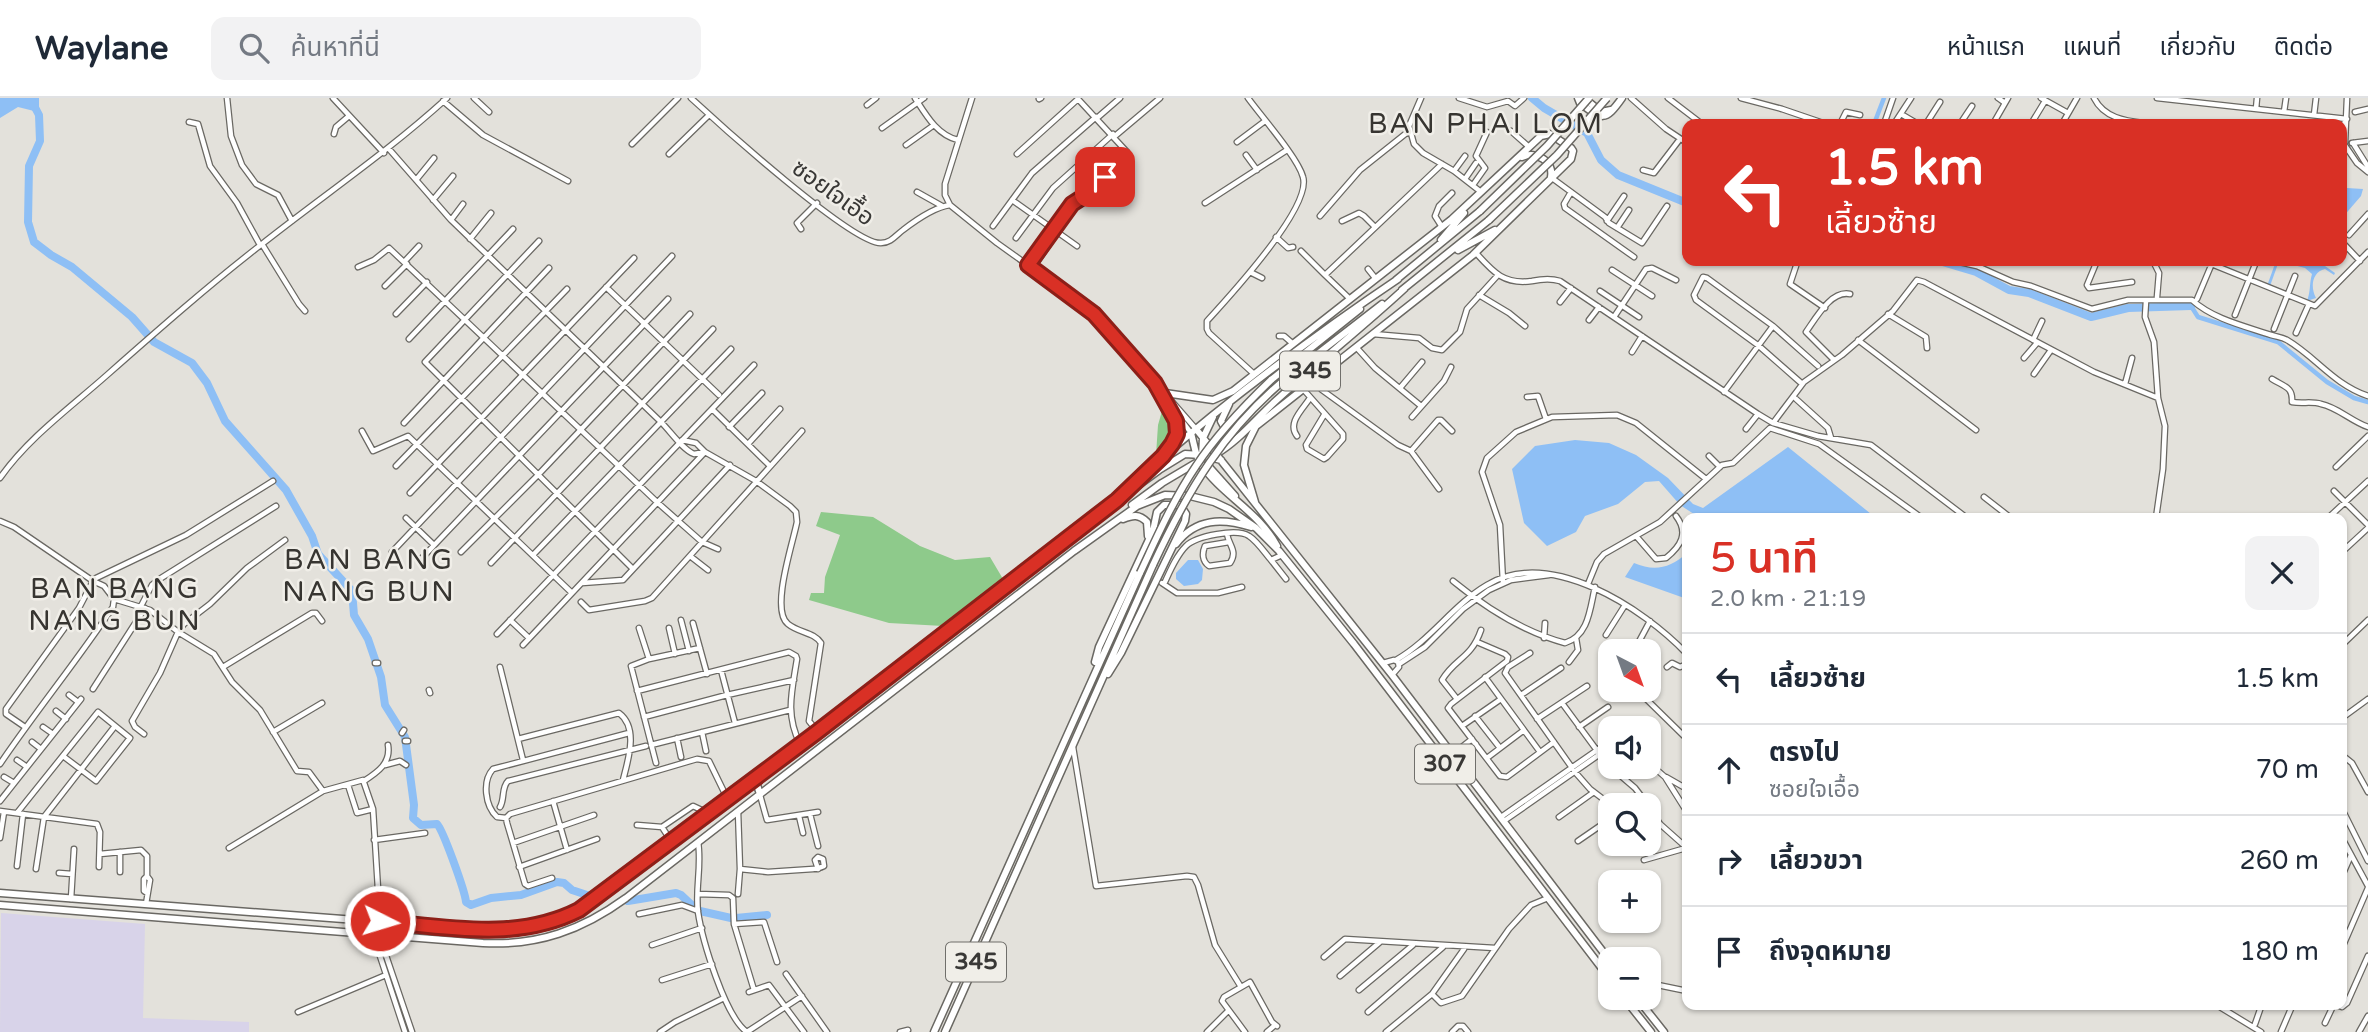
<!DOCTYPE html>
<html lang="th">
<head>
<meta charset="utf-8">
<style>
	:root { --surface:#fff; --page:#f2f2f3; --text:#1f2937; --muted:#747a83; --line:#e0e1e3; --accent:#d93025 }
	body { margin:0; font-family:"Varela Round","Noto Sans Thai",sans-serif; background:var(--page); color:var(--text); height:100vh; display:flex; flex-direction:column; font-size:26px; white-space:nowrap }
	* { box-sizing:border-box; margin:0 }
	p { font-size:23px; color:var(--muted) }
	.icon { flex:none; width:38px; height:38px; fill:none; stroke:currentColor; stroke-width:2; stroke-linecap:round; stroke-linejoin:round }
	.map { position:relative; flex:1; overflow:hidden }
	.panel { position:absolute; left:1682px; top:415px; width:665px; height:497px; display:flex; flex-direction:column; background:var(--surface); border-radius:14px; box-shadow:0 2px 5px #0004 }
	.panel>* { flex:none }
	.banner { position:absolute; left:1682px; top:21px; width:665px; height:147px; border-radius:14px; box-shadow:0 2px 5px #0004; background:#d93025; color:#fff; overflow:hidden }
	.needle { width:46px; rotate:139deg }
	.tools { position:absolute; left:1598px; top:541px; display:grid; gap:14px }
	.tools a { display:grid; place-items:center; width:63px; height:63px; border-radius:14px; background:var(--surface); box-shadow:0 2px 5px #0004; font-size:35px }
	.pin { position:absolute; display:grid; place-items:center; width:60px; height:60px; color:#fff; margin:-30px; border-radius:14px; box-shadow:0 4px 10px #0006 }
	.me { position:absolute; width:77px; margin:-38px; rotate:95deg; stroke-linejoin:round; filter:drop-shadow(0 0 5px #0008) }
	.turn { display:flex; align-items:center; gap:24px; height:147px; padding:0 28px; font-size:32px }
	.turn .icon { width:91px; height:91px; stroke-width:2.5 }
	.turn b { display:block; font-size:49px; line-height:60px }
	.round { display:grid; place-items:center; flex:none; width:74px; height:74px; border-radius:14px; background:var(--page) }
	.head { display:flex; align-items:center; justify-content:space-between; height:119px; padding:0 28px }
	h1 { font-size:42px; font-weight:600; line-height:52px; color:var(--accent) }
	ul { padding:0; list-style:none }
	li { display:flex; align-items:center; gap:21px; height:91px; padding:0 28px; border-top:2px solid var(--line) }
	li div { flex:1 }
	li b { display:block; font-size:26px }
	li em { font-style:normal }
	header { display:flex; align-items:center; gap:42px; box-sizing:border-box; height:98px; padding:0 35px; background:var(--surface); border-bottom:2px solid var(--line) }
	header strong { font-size:33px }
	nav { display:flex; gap:38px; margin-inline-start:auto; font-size:24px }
	.search { width:490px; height:63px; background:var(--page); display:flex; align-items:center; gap:18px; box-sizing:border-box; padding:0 24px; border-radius:14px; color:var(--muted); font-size:26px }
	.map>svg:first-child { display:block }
	.industrial { fill:#d8d3e9 }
	.green { fill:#8eca8b }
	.water { fill:#8ebff5 }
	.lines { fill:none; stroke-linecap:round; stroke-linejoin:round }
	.canal { stroke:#8ebff5; stroke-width:4.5 }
	.river { stroke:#8ebff5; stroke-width:8 }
	.minor-casing { stroke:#6a6863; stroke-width:7 }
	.primary-casing { stroke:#6a6863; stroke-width:9 }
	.minor { stroke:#fff; stroke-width:4.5 }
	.primary { stroke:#fff; stroke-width:6 }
	.primary-bridge-casing { stroke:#6a6863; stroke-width:9; stroke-linecap:butt }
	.primary-bridge { stroke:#fff; stroke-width:6 }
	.route-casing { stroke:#8d1f18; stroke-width:18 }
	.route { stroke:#d93025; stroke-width:12 }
	.labels { text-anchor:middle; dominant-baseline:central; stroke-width:5; stroke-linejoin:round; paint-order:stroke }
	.shield { fill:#f0eee8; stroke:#706f6b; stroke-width:2 }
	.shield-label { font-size:23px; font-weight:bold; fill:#393836 }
	.street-label { font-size:24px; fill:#393836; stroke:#f0eee8 }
	.quarter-label { font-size:28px; letter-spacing:2px; fill:#373531; stroke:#f0eee8 }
</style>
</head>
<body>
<header>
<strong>Waylane</strong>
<div class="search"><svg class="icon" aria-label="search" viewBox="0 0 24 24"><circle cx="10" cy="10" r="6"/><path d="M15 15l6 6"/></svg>ค้นหาที่นี่</div>
<nav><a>หน้าแรก</a><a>แผนที่</a><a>เกี่ยวกับ</a><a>ติดต่อ</a></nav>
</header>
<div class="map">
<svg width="2368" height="934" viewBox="0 0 2368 934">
	<rect width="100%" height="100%" fill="#e3e1db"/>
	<path class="industrial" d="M1,815L145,826L143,920L249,924V934H0Z"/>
	<path class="green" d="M1164,306C1174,331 1174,337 1156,357L1158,327Z
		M821,414L873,419L920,448L955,462L990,459L1003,481L943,528L889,525L809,502L811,495H824L825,479L840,437L816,428Z"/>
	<path class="water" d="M0,0H39V10L34,13L18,9L0,20Z
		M2342,85L2347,90L2363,91L2361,98L2342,120Z
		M2276,163H2290L2307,168L2309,163H2314L2317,167L2325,168L2335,175L2334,177L2325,171C2312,174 2310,189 2316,200L2307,203C2311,192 2309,187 2312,176L2305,170L2279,163L2270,188H2267Z
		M1575,342L1609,345L1636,357L1668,380L1693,406L1703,410L1788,349L1876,420H1700L1680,407L1659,383L1645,384L1618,406L1585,418L1576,434L1547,448L1524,425L1512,371L1535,348Z
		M1687,455V501L1625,479L1634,465C1655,474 1670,470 1687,455Z
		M1188,462H1198L1203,471L1202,482L1198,486L1184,488L1176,481V475Z"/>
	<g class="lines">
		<path class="canal" d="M1874,26L1884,0
			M2191,208L2198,219L2278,244L2327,284L2354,300L2368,304"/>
		<path class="river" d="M30,0L39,17L40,43L29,68L28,124L34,144L51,157L72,169L132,219L154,244L192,265L207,285L225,323L286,392L312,438L318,456L352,493L354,517L368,541L381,579L385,607L405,639L414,707L413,720L421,727L437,726C443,732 465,793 466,804L471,807L491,800L521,797L557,784L564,785L572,792L590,798
			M1532,0L1544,10L1587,35L1601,62L1618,77L1687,105
			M1939,163L1976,174L2009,192L2029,195L2091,219L2128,210L2191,208
			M628,803L676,795L681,797L696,811
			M700,813L731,820
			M736,820L767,817"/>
		<defs>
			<path id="minor" d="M227,0L231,38L242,67L256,86L278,97L292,123
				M333,0L384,55
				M474,0L489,14
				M691,0C718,25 853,147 881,145C891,145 896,137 903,132C916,122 935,109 950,107
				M915,0C926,17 937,37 958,42
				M972,0L945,86V97L950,107L997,145L1085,208L1104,226L1196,331
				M1248,0C1261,18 1298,60 1303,79C1312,109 1229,199 1207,223V231L1209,235L1254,276
				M1421,0L1409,28L1414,46L1423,55L1454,73L1481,94
				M1459,0L1487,9L1508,3L1515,8L1524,0
				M1631,0L1666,31L1687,45
				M1668,0L1702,26
				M1741,0L1782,11L1826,26
				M1998,0L2005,5
				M2041,0L2068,15
				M2094,0C2105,22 2129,23 2151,26
				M2157,0L2347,21
				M1039,1L1041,0
				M443,3L483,37L568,83
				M867,7L876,0
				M2256,11L2257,0
				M2284,14L2286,0
				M2355,14L2368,11
				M1901,16L1918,26
				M2314,17L2316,0
				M1097,20L1120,0
				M189,24L198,26L210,68L237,105L260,147
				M1840,26L1846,14L1860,17
				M1884,26L1893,0
				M1894,26L1911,0
				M1926,26L1940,4
				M1960,26L1972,8
				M1993,26L2008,0
				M2031,26L2045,3
				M2062,26L2077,0
				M882,30L924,0
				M1511,33L1529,49
				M2342,34L2346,19
				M334,36L336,29L349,18
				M1115,38L1160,0
				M1237,44L1265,23
				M2345,45L2347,0
				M2352,45L2368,43
				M2353,45L2368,69
				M632,46L678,0
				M2344,46L2357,65L2368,74
				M906,47L934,27
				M389,51L451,122L661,324C671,334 683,352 694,356L705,354L756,383L790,408L796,414L797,424C793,445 770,512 788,526C799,535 814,534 821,545L809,623L817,633
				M669,56L709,17
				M1017,56L1078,1L1127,54L1092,93L1072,106L1028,167
				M1246,57L1257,72
				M1643,72L1654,75L1680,41
				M1454,73L1465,58
				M1552,80L1605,119L1609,125L1642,145L1667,108
				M1465,81L1476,65
				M416,82L434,60
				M1473,87L1485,70L1476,58L1487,34
				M917,94L942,108
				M1571,94L1564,106L1565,110L1634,159
				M433,102L453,78
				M1012,102L1077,148
				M1205,105L1287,52
				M1320,118L1360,72L1409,33
				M451,122L463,106
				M1342,123L1359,115L1364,118L1375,129
				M1607,123L1624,98
				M993,128L1032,75L1096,19
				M1442,129L1435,118L1439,108L1452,95
				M1617,130L1629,112
				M801,131L797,125L817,105
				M2349,137L2368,116
				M1276,139L1288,150L1293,149
				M1016,140L1053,90L1113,36
				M470,141L491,115
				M539,143L425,264L633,471
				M2342,144L2360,163
				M262,146L299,206L305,213
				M1301,153L1325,177L1442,66
				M1476,155C1493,174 1504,187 1532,183C1542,181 1550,180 1560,183L1758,316L1773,325L1818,338L1871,347L1967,420
				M1793,163L1796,168L1790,186L1825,210
				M1955,163L1977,168L2013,184L2031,188L2092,211L2128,202H2192C2213,221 2244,228 2271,237C2277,239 2282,239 2287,242C2316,259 2333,286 2368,298
				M2097,163L2087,187L2089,190L2132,184
				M2153,163L2159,175L2157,199
				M2204,163L2315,208L2368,154
				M404,164L419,148
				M358,169L374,162L389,150L658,405L702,444L718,451
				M1033,170L1077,105
				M1368,171L1376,181
				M1612,172L1652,198
				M1250,174L1262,180
				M1325,177L1350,201
				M385,188L407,166
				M606,189L719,297
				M1600,193L1639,219
				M1479,197L1509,215L1525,228
				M2197,201L2213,163
				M2146,203L2145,219L2154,244L2158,300L2165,328L2163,371L2156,420
				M1560,204L1571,190
				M396,216L427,184
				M1888,216L1926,239L1927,250
				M2235,217L2256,164
				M1614,219L1646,171L1652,170L1676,182
				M1589,222L1599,209
				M2274,231L2295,178
				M2296,235L2309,206
				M1373,236L1419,240L1432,250L1442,252L1460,234L1467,211L1498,177
				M1279,238H1284L1292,245
				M409,241L513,131
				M1858,242L1976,332
				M2033,242L2042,223
				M1356,249L1375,270L1421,308
				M1632,254L1642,238
				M2024,260L2037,245
				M1834,262L1806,234C1816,220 1831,192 1850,196
				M2034,276L2051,252
				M2272,281C2285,289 2293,289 2292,304C2302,306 2312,303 2321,306C2337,309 2351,323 2368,329
				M1314,282L1322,292L1398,347L1411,353L1439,391
				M1800,284L1759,248L1696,202L1694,197L1703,179L1707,180L1773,228L1818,268
				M2125,286L2132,260
				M1400,290L1422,264
				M1303,291L1343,336V341L1327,359L1324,361L1307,351L1306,347L1324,317
				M1159,292L1191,335
				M1724,294L1773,228
				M1527,299L1538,298L1546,321
				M1796,301L1828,330L1831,340
				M712,311L769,367
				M1412,319L1444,283L1451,269
				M404,325L549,170
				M1773,325L1804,284L1842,257L1893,213L1917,182L1924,184L2094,274L2158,300
				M729,329L762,295
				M1746,331L1758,316
				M362,333L373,353L408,338L572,495
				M1297,338C1287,325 1302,312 1310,300
				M748,346L780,311
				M1411,353L1438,322H1441L1452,333
				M1709,358L1720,369
				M396,368L567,191
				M2336,369L2368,338
				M0,380C28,340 71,309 107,277C158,232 209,187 262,146C324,97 389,53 447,0
				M2334,393L2368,427
				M410,395L634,160
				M1984,399L2011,420
				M406,420L434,447
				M2328,420L2368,383
				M0,423L14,429L93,483L104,488L114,501L150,512L178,534L214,556L232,584L260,612L297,673L309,674L323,693
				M1227,436C1229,448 1238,453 1230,465L1209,468C1202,463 1202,455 1205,448L1229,444
				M1636,438L1656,461L1666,460C1681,448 1689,435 1676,418
				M392,454L672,158
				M461,454L538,377L690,216
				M2342,454L2368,430
				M533,457L731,251
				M690,458L708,472
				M422,460L668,201
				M1271,462L1286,481
				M491,465L713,231
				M92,482L186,437L273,383
				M1453,483C1486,510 1523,534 1565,545C1589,538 1590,510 1595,489
				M1503,484L1500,427L1482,374L1487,360L1516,334L1552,319L1617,317L1636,325L1706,381
				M582,485L623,482L730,367
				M1162,485L1177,495H1218L1242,489
				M1164,486C1170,473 1176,458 1186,448C1196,438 1237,430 1249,438C1257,443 1265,455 1271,462L1282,457
				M1588,486L1597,464L1604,456L1660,424L1722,367L1733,365L1770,330L1819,346L1922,420
				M581,504L589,512L645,503L652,500L802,333
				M141,508L152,487L158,482L276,408
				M510,522L529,540
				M681,522L689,553
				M693,525L707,576
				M639,530L649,561
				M669,530L675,556
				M497,536L754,267
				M1606,537L1625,507
				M1544,540L1545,525
				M1477,544L1505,556L1508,559L1507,563L1451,606L1448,610L1500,678L1507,679L1554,644
				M1616,545L1628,553
				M523,547L705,354L696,345L682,342
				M2342,547L2368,522
				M1634,553L1650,523
				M1530,555L1508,569L1505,575L1575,674L1590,691L1611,707
				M1396,562C1431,542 1453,507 1487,487C1550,449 1643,510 1687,556
				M1569,564L1578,552L1576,540
				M375,565H378
				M1383,565L1394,562L1398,564L1399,569L1392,577
				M1399,566L1425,549L1463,511L1489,492L1511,482L1549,477
				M223,569L312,515H316L322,523
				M500,569L523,662
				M1667,569L1672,565L1680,569L1687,566
				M721,572L735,625
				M1485,579L1540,654
				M93,591L145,510
				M429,592L430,595
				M1637,592L1687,641
				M637,593L789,554L796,558L797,561C792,593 785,616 800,646
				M69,597L78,604
				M1521,597L1561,570
				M1457,601L1442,582C1455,560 1471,561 1481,532
				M1562,605L1607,666L1635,690L1648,707
				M56,613L66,621
				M1475,618L1500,650
				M644,619L727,597L794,582
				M2342,620L2368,601
				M1537,621L1587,588
				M1462,628L1501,601
				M25,629L6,616V611L79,510L93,483
				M43,629L53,636
				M1579,629L1608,609
				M273,634L322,605
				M702,634L706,653
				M402,635L404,632
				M144,636L135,629L132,623L160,575L178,534L184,526L210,506L247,470L285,442
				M677,640L681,659
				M518,641L619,615C639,630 628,662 623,682
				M405,643H408
				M32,644L41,651
				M651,647L790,612
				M1073,649L1096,788L1187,778L1194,779L1198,787L1215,847L1241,889
				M1453,656L1472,641
				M2342,657L2352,665L2368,694
				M1487,660L1524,632
				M1456,661L1476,646
				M17,662L27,669
				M1648,664L1665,679L1687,714
				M656,665L631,568L649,561L700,550
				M0,666C36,613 77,563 113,509L114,501
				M385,667L400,663L406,667
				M4,679L14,685
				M1666,679L1687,691
				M364,683C378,674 391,665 388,647
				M348,687L357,715L373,711
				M760,697L767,722L818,714
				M0,703L81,601
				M553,703L567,752
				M1648,708L1660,726L1687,750
				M500,709C505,701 501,690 508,683L646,648
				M2342,711L2368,763
				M0,713L97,726L100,734L99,769
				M738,713L740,771L768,774L813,771C817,771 820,770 824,768L823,761L818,759L815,762L818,771
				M17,715L98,614L130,640L96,683L63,658
				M810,716L818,748
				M799,718L803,735
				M1501,719L1610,643
				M1559,719L1594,694
				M506,720L497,719C485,708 482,683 493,671L629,635
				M1504,723L1610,649
				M637,727L662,729
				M0,740L4,714
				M2342,740L2368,788
				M374,742L425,735
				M671,743L662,729L693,708L708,715
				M1578,743L1610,721
				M698,744C702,767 695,791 698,814C702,841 725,919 747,934L802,898
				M513,745L594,717
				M1640,746L1652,759
				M229,750L323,693L363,682L373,711L380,823
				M100,756L141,752L147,758V778
				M1644,762L1686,750
				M17,768L23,716
				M519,769L597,741
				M36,771L44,719L115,628
				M120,774V754
				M59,775L72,776
				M2342,778L2351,757
				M552,780L528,788L525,786L507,725L506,720L510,716L697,661L709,663L727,700
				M698,796L729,797L733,800L734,826L754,892
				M738,796L740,771
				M71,801L74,751
				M146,806L150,782L147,778L144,781V793L147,795
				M639,816L682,807L698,813
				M363,824L371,827L379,837L412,934
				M734,826L764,824L777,864
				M366,836L376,846L405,934
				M652,847L702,830
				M2342,850L2368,790
				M1324,859L1345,841L1495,850
				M786,876L827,934
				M1340,878L1380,844
				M662,882L712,866
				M1648,885L1687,893
				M1359,892L1413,847
				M749,894L769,887L804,934
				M1432,896L1441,905L1462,898L1509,831L1531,807L1548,800
				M2215,906L2261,934
				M2335,906L2342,909L2347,905L2368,858
				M298,914L386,877
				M1368,914L1443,849
				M2325,925L2334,906
				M2255,926L2262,906
				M660,934L675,924L724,900
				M900,934L908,932
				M1207,934L1228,913
				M1245,934L1222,903L1224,899L1250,884L1272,924L1277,928
				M1267,934L1275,927
				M1386,934L1432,896L1464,851
				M1452,934L1458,928H1463L1468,934
				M2281,934L2293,906
				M2359,934L2368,918"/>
			<path id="primary" d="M1578,0L1580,5C1602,22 1605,24 1622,0
				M1584,0L1601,14L1611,12
				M1522,59C1536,53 1554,63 1551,79
				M1441,142L1464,115
				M1458,152L1495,132
				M1396,182L1480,113
				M1402,192L1489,122
				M1289,278L1382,206
				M1271,282L1360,211
				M1165,295L1213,302L1233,293L1452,121L1541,38L1550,36L1571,50L1573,53L1571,61L1473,157L1255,329
				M1196,331L1392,577L1610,863
				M1227,334L1221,323L1229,306
				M1191,335C1194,345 1195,358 1201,366C1222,397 1259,414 1277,448
				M1168,351C1180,334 1176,324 1168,307
				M1216,356C1240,342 1258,318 1280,299C1321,262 1364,228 1405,190
				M1202,358L1203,340L1213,319
				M1210,370L1235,398
				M1128,391C1155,364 1184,341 1213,317C1273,269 1334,224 1398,181
				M1255,404L1244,367L1246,348L1256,328
				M1132,407L1162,385L1199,363
				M1123,421C1133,417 1139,416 1147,424L1148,438
				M1176,446C1196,420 1222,420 1251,429
				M1095,564L1099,549L1153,433L1157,414L1164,407H1180L1186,416L1185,423L1121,555L1108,576
				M748,684L757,687L760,696
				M0,795L488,832C531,833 568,821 603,795L892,576L1069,438L1159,372L1185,356L1201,357L1221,362
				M0,807L483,845C538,848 582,832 626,800L1074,453L1137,408L1165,397L1190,398L1214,404L1229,411L1256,430L1279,453L1354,546L1610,881
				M1624,900L1651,934
				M1637,900L1664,934
				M934,934L1140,475
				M945,934L1153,467"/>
		</defs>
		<use href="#minor" class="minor-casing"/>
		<use href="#primary" class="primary-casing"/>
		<use href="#minor" class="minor"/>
		<use href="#primary" class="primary"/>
		<defs>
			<path id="primary-bridge" d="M1480,113L1547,48L1589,0
				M1489,122L1557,57L1607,0
				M1153,467C1188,392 1224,331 1289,278
				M1140,475C1157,439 1173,402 1196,368C1217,336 1244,308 1271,282"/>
		</defs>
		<use href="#primary-bridge" class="primary-bridge-casing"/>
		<use href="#primary-bridge" class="primary-bridge"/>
	</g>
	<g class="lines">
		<defs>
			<path id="route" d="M380,823C447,829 516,844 579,812L817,634L1117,402L1163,358L1172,346L1177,336L1176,323L1155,285L1094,216L1028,167L1072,106L1092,93L1105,79"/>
		</defs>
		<use href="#route" class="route-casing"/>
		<use href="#route" class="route"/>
	</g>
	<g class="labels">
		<g class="shield">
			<rect x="1280" y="253.5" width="60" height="39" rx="5"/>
			<rect x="1415" y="646.5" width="60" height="39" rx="5"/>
			<rect x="946" y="844.5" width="60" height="39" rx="5"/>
		</g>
		<g class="shield-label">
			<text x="1310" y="273">345</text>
			<text x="1445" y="666">307</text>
			<text x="976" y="864">345</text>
		</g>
		<g class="street-label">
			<text transform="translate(833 95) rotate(36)">ซอยใจเอื้อ</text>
		</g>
		<g class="quarter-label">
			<text x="1486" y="26">BAN PHAI LOM</text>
			<text x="369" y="462">BAN BANG<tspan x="369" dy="32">NANG BUN</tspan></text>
			<text x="115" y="491">BAN BANG<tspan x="115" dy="32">NANG BUN</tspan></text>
		</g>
	</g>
</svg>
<div class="tools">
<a><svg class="needle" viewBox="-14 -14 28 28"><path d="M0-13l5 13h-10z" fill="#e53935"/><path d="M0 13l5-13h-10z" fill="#747a83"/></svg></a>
<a><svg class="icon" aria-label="sound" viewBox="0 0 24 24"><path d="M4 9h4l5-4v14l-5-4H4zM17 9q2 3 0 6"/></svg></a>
<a><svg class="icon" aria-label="search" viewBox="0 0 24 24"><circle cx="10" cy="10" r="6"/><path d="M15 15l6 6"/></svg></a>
<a>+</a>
<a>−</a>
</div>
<div class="pin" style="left:1105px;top:79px;background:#d93025"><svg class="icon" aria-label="arrive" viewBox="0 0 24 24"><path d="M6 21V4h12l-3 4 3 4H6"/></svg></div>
<svg class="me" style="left:380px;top:823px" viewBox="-20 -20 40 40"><circle r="17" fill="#d93025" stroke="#fff" stroke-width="3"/><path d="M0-11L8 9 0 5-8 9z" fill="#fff"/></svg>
<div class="banner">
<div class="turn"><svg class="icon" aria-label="left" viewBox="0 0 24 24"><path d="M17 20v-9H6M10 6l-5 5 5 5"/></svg><div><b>1.5 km</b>เลี้ยวซ้าย</div></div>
</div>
<section class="panel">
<div class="head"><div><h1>5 นาที</h1><p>2.0 km · 21:19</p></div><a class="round"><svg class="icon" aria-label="close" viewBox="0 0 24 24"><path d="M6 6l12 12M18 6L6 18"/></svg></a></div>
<ul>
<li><svg class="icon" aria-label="left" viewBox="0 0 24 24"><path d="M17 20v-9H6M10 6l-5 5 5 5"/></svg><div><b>เลี้ยวซ้าย</b></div><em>1.5 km</em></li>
<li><svg class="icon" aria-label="ahead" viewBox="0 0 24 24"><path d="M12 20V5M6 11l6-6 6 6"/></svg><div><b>ตรงไป</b><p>ซอยใจเอื้อ</p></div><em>70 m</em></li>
<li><svg class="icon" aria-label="right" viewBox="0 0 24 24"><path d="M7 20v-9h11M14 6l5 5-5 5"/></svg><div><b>เลี้ยวขวา</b></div><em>260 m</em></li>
<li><svg class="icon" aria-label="arrive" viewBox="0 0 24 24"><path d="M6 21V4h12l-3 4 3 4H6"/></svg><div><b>ถึงจุดหมาย</b></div><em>180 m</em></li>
</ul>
</section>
</div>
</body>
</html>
